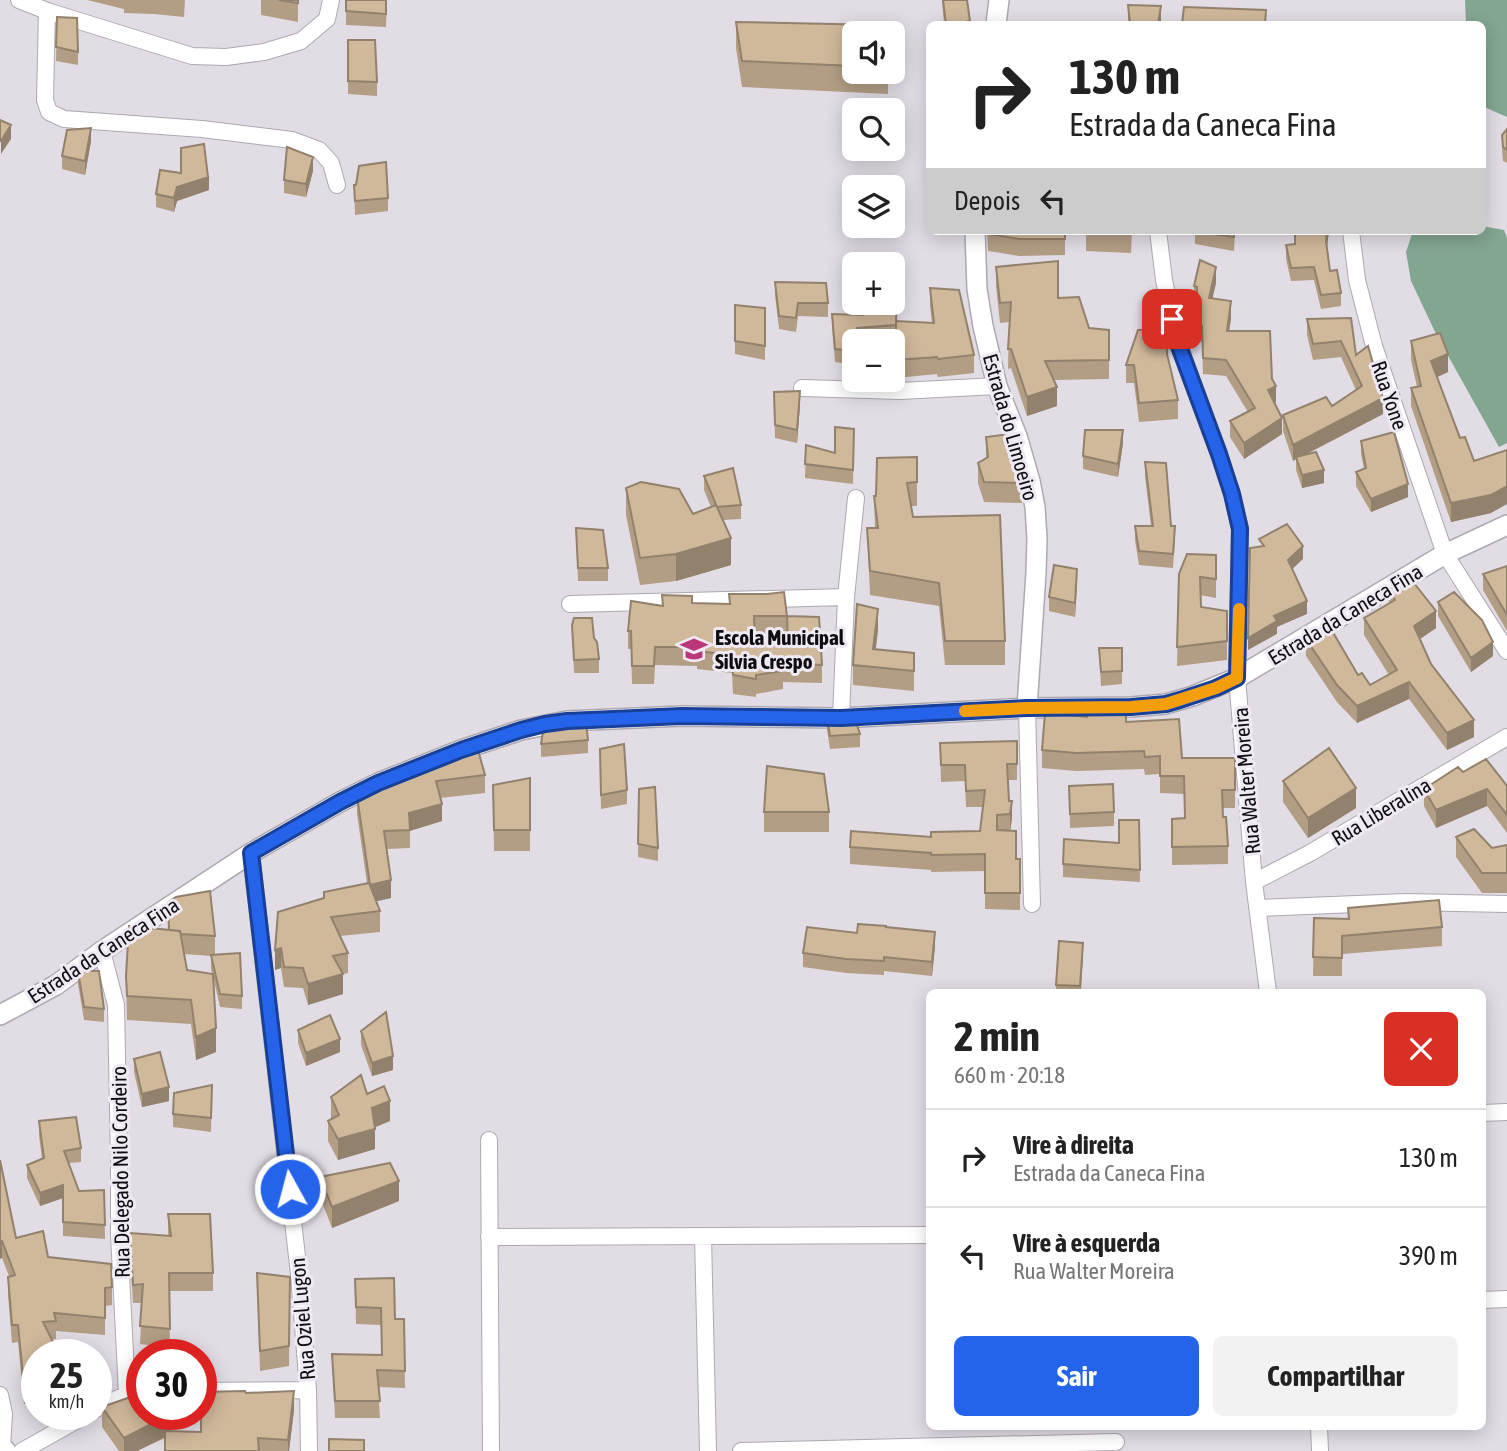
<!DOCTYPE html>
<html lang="pt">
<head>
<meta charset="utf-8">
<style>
	:root { --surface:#fff; --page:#f2f2f2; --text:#222; --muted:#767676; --line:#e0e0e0; --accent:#2563eb }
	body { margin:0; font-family:"Asap Condensed",sans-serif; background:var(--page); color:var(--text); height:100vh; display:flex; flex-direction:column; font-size:26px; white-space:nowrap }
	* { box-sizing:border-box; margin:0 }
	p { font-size:23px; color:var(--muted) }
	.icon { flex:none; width:38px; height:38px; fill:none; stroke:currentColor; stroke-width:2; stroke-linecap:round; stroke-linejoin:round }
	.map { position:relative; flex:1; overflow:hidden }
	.sheet { position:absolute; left:926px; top:989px; width:560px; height:441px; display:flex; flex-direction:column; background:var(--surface); border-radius:10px; box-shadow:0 4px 18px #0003 }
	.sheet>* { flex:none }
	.banner { position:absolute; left:926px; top:21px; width:560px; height:214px; border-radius:10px; box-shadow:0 4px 18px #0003; background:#fff; color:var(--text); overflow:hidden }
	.buttons { position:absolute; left:842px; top:21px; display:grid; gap:14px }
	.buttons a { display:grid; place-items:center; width:63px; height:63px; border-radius:10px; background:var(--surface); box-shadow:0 4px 18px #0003; font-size:35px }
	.speed { position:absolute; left:21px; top:1339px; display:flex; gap:14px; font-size:35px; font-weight:700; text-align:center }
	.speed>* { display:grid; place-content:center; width:91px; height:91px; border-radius:50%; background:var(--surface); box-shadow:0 4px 18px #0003; line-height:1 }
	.speed small { font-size:18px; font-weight:400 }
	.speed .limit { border:10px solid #d22; background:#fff; color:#111 }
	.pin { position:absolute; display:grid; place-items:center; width:60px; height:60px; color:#fff; margin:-30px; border-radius:14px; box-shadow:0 4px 10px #0006 }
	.me { position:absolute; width:77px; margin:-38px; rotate:353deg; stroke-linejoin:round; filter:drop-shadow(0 0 5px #0008) }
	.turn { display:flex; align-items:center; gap:24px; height:147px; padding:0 28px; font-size:32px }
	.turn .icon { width:91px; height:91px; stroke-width:2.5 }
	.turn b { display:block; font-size:49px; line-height:60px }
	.then { display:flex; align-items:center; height:66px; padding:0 28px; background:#0003; gap:14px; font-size:26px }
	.round { display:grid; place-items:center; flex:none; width:74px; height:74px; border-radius:10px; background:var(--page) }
	.headline { display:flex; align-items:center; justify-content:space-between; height:119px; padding:0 28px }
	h1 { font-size:42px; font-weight:700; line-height:52px }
	.cta { display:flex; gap:14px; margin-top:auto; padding:14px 28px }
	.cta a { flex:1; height:80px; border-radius:10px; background:var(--accent); color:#fff; font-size:28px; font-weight:700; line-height:80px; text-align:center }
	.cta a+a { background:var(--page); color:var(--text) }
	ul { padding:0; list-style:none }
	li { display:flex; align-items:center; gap:21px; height:98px; padding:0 28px; border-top:2px solid var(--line) }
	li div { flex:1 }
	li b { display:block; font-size:26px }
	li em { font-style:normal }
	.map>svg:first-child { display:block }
	.forest { fill:#83a691 }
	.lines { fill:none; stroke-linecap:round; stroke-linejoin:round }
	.minor-casing { stroke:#aea8b1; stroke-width:18 }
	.tertiary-casing { stroke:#aea8b1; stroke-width:22 }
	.minor { stroke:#fff; stroke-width:16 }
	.tertiary { stroke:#fff; stroke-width:19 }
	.wall { fill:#b39e85; fill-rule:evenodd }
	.shaded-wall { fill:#92816c }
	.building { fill:#d0b89b; stroke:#92816c; stroke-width:2; fill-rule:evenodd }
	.route-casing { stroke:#184099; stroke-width:18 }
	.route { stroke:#2563eb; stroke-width:12 }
	.slow { stroke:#f59e0b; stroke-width:12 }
	.labels { text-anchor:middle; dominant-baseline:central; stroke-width:6; stroke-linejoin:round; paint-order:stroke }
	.street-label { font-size:21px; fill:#0f0d10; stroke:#efe9f3 }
	.poi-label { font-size:21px; font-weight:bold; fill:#0f0d10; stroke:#efe9f3; text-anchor:start }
</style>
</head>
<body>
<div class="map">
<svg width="1507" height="1451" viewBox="0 0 1507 1451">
	<rect width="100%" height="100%" fill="#e2dce5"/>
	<path class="forest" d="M1465,0H1507V117L1482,106V24H1466Z
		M1482,226L1504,230L1507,238V443L1499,447L1437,336L1411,281L1406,252L1413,231H1482Z"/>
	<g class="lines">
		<defs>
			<path id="minor" d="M19,0L47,11L192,56L226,57L264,52L301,41L327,19L331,0
				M47,11L45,100L49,112L64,119L202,129L292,140L319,150L331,163L337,185
				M1158,231L1164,280L1176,338L1219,454L1232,494L1240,529L1237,678L1254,882L1268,992
				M1351,231L1357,280L1374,346L1445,554L1507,651
				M802,388L900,391L997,386
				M570,604L846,597
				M1027,708L1032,904
				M841,718L846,597L856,498
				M251,853L299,1274L308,1390L309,1451
				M1254,882L1310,853L1507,737
				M1257,908L1406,902L1507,904
				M102,951L116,1005L119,1161V1234L127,1394
				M1482,1113L1507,1112
				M489,1140L491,1451
				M489,1237L929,1235
				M703,1237L708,1451
				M1482,1300L1507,1299
				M201,1391L308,1390
				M0,1395L4,1414L2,1447
				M96,1409L127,1394L142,1393
				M1319,1426L1320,1451
				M22,1451L88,1414
				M741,1451L1116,1442"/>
			<path id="tertiary" d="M996,24L999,0
				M975,231L977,289L983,326L997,386L1017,436L1030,481L1035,507L1037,538L1036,573L1027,708
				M0,1015L56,985L102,951L251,853L340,802L378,783L461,750L521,730L567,721L682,716L841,718L1027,708L1131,707L1166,704L1193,696L1237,678L1445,554L1507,525
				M0,1445L6,1451"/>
		</defs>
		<use href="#minor" class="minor-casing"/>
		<use href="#tertiary" class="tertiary-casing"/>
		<use href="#minor" class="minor"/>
		<use href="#tertiary" class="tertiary"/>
	</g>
	<path class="wall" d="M87,0H185L184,17L154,14L124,13V9Z
		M261,0H298V22L261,15Z
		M346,0H387L386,27L346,25Z
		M942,0H967L970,24H944Z
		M1128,5L1161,24H1128Z
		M57,17L78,52V65L56,61Z
		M736,22L854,33V72H888V94L742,87L736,48Z
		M348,40L377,82V96L348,94Z
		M1507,129V163L1503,161L1502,148V135Z
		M91,141L85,175L62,169V156Z
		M313,171L306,197L284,193V180Z
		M208,177L209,190L177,201L174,212L156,207V194Z
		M354,185L388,198V211L355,215Z
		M987,231H1065V255L1019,256L988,251Z
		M1086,231H1132L1131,253L1086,251Z
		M1195,231H1235L1234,251L1195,244Z
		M1295,231H1329L1327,247L1330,271L1341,293V306L1321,309L1314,280L1291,281L1286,259V245L1295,244Z
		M996,267L1058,298L1089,328L1109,330V379L1054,380L1057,406L1027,416L1011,368L1008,369L1009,322L1000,323L996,286Z
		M775,282L828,303V317L798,316L796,332L779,329L775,295Z
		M1216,283L1212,298L1231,318L1229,331L1272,379L1276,402L1274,403L1282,434L1244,459L1230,437V421L1248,412L1226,376L1203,374L1202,342L1197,341V303L1194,302V286Z
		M930,288L974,355V373L938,377L937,374L896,378V339L854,341V365L835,362L832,327V314L896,321L932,323L930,306Z
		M735,305L765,308V360L735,354Z
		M1351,318L1356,355L1383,414L1306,454L1324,483L1302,488L1296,470V459L1293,461L1283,431V415L1332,406L1356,390L1341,357L1313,360L1307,335V319Z
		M1411,341L1448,372L1437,377L1491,513L1451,522L1411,406V388L1417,387L1411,360Z
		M1167,356L1178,400V419L1139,422L1134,383H1126V365Z
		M774,392L800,404L797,443L775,438Z
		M854,429L853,484L805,478L806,445L835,453Z
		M986,437L1022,483V503L984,502L978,483V463L986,458Z
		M1361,441L1408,497L1371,512L1356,486V472L1364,469L1361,454Z
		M1123,443L1118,477L1083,469V456Z
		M917,457V506H911L913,517L1005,641V665H945L939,606L870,595L867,528H875L874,496H876Z
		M1145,462L1171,526L1175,539L1173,568L1139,565L1135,540V526H1151L1145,476Z
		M704,476L741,505V519L723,520L731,565L676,581L640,585L626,515V488L693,514L711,507L704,490Z
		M576,528L608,568V581H578Z
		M1216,555V598L1200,595L1201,607L1227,611V660L1177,666L1179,574Z
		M1507,566V631L1483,590V574Z
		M1077,582L1075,617L1049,611V597Z
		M1389,590L1436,628L1420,639L1431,664L1474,737L1447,750L1409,699L1357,723L1337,702L1306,656V639L1358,675L1370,685L1389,675L1364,635V618L1389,603Z
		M662,595L692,603L787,616L822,665V683L783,682V689L756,694V697L733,694L732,673L697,669V666L655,665L654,684H632L631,649H628V631L662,606ZM755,634H787L788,643L755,647Z
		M1438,602L1493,656L1471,672L1438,616Z
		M572,625L594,638L599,659V673H574Z
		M878,629L876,649L914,653V691L853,685V665Z
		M1099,648H1122V684L1101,686Z
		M827,717L860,734V747L830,749L827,730Z
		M1126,722L1182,758H1235V808H1223V817L1228,846V864L1172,865V819L1184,818V794L1160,793V774L1145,775L1144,769L1076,771L1042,768V750Z
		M588,740V753L541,757V744Z
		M1017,741V780H1008L1009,801L1012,818L1010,831L1016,859H1020V910L985,909V871L931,872V870L850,864V847L980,831L983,807H966L965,781L941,782L940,743Z
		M600,749L627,790V804L601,809Z
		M1463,772L1507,786V833L1487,806L1436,828L1424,806V789Z
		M485,775V793L440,798L442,821L410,831V848L387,849L391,898L376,901L380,911V932L340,936L348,953V973L343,974V994L308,1005L303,988L284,987L281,968L275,970V950L324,898L367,883L357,814V796L383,785Z
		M530,778V851H494L493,785Z
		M1283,781L1356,808L1308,838L1283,802Z
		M1069,786L1114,812V826L1070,828Z
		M639,789L658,848V861L638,857Z
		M764,812H829V832H764Z
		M1139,820L1140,882L1063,877V864L1119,843Z
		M1456,837L1492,848L1507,845V893H1482L1456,857Z
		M1348,908L1442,927V946L1342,954V976H1313L1314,918L1348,919Z
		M129,926L215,936V955L242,996V1009L220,1007L213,976L216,1052L196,1060L191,1024L127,1020L126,976ZM184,954L211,956V969L212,974L187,970Z
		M886,927L935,946L932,976L884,971V975L846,973L803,967V953L857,933Z
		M1083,956L1081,992H1056V985Z
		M78,971L104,1009V1022L84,1020L78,984Z
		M298,1030L340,1052L306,1066L298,1043Z
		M361,1031L393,1070L372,1076L361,1045Z
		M134,1059L169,1101L142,1107L134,1072Z
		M212,1085L211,1132L173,1127V1114Z
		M367,1094L390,1121L374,1128L375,1149L338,1160L328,1141V1121L331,1119V1097Z
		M39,1121L81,1148V1162L69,1163L79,1191L104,1190L105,1239L63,1236V1198L40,1206L27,1178V1165L42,1159L39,1135Z
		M0,1160L16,1238L48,1257L112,1287V1305L105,1306V1335L56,1331V1339H51L24,1404L18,1342L12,1343L8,1295V1277L9,1276L2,1258Z
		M320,1177L399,1201L332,1228L320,1197Z
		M168,1214L213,1273V1291H169L170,1348L140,1344L142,1303H133L130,1252V1233L168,1236Z
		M257,1273L290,1277L289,1366L260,1371Z
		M355,1279L395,1319H404L405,1388L378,1387L380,1418H335L332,1354L382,1355L381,1325L356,1324Z
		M246,1393L294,1410L289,1451H165V1438L137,1451H119L102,1427V1407L142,1414H169V1431L201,1432Z"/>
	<path class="shaded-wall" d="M1161,6V24H1158Z
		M11,125V139L1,154V141Z
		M91,128V141L85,175V161Z
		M313,157V171L306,197V184Z
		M209,177V190L177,201L174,212V198L177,187Z
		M1327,231H1329L1326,254V241Z
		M1216,267V283L1209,314V298Z
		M1231,301V318L1227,347V331Z
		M1448,354V372L1431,380V361Z
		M1276,386V402L1268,406V390Z
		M1057,387V406L1027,416V397Z
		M800,391V404L797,443V430Z
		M1383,398V414L1297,459L1296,457V459L1293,461V445Z
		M1282,418V434L1244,459V443Z
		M1123,430V443L1118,477V464Z
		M1324,470V483L1302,488V475Z
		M1408,484V497L1371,512V499Z
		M1507,486V504L1491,513L1451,522V503Z
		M731,538V565L676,581V554Z
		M1303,546V559L1288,573V560Z
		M1077,569V582L1075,617V603Z
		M1307,601V614L1277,627V634L1248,650V638L1274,616Z
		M878,609V629L873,669V649Z
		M1436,611V628L1414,643V626Z
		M1493,642V656L1471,672V658Z
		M1409,682V699L1357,723V706Z
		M1474,720V737L1447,750V733Z
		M1356,788V808L1308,838V818Z
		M1487,789V806L1436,828V810Z
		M1012,801V818L1010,831V814Z
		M442,804V821L409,831V813Z
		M391,880V898L369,903V885Z
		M935,932V946L932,976V962Z
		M1083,943V956L1080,992V986Z
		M281,948V968L275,970V950Z
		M343,974V994L308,1005V984Z
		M216,1028V1052L196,1060V1037Z
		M340,1039V1052L306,1066V1053Z
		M393,1056V1070L372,1076V1063Z
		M169,1087V1101L142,1107V1094Z
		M390,1101V1121L372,1128V1108Z
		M375,1129V1149L338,1160V1139Z
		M399,1181V1201L332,1228V1207Z
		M63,1185V1198L40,1206V1193Z
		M2,1241V1258L0,1259V1242Z
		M37,1383V1401L24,1404V1386Z
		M294,1391V1410L289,1451H288V1440Z
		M169,1414V1435L137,1451H124V1438Z"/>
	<path class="building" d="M279,0H298V3Z
		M346,0H386V14L346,11Z
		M943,0H967L970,21L953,24H946Z
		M1128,5L1161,6L1158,24L1130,23Z
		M1184,7L1266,10L1265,24H1182Z
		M57,17L77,18L78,52L56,47Z
		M736,22L880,25L882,33H854V66L742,61Z
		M1315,22L1351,24H1316Z
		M348,40H375L377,82L348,81Z
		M0,120L11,125L1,141L0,140Z
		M91,128L85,161L62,156L67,130Z
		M1507,129V150L1503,147L1502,135Z
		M204,144L208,177H209L177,187L174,198L156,194L160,170L181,173V148Z
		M287,147L313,157L306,184L284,180Z
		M386,162L388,198L355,201L354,185H356L359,166Z
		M988,231H1065V239H1019L988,234Z
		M1091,231H1131V232Z
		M1195,231H1234V237Z
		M1295,231H1327L1326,241L1330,271L1337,270L1341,293L1321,295L1314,267L1291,268L1286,245L1295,244Z
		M1200,260L1216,267L1209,298L1231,301L1227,331H1270L1272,379L1276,386L1268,390L1282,418L1244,443L1230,421L1255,408L1226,360L1203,358L1202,326L1197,325V287L1194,286Z
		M1058,261V298L1079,297L1089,328L1109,330V360L1045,361L1057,387L1027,397L1011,349H1008L1011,302L1000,303L996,267Z
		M775,282L826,283L828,303H798L796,318L779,316Z
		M892,284H897L896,325L857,328V341H854V351L835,349L832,314L863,315L865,303H892Z
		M930,288L959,290L974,355L938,359L937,357L896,360V321L934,323Z
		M735,305L765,308V346L735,341Z
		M1351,318L1356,355L1368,346L1383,398L1293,445L1283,415L1326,397L1332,406L1362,386L1341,341L1313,344L1307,319Z
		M1168,329L1167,354L1178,400L1139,403L1134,365H1126L1138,330Z
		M1440,333L1448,354L1431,361L1460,438L1465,437L1474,461L1507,450V486L1491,495L1451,503L1411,388L1421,386L1411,341Z
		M800,391L797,430L775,425L774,392Z
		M835,427L854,429L853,470L805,464L806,445L835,453Z
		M1085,430H1123L1118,464L1083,456Z
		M1394,432L1408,484L1371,499L1356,472L1366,468L1361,441Z
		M1009,434L1022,483L984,482L978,463L988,457L986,437Z
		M1316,452L1324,470L1302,475L1296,457Z
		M917,457V482L907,483L913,517L1000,515L1005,641H945L939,583L870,571L867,528H878L874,496H876L877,458Z
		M1145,462L1166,463L1171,526H1175L1173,554L1139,551L1135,526H1153Z
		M733,468L741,505L717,507L704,476Z
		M641,482L679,489L693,514L716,505L731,538L676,554L640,558L626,488Z
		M1287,524L1303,546L1288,560L1307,601L1274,616L1277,621L1248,638L1250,548L1264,546L1259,539Z
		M576,528L603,530L608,568H578Z
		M1187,554L1216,555V579L1200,577L1201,607L1227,611V641L1177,647L1179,574Z
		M1054,565L1077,569L1075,603L1049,597Z
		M1507,566V615L1483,574Z
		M1410,578L1436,611L1414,626L1431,664L1474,720L1447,733L1409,682L1357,706L1337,685L1306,639L1328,624L1358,675L1362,673L1370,685L1397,670L1364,618L1395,600L1389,590Z
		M784,592L787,616L819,617L822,665L782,663L783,671L756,675V679L733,675L732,655L697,651V647H655L654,666H632L631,631H628L631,601L663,606L662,595L692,596V603L730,604L729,594H767ZM754,616H787L788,643L755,647Z
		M1454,592L1482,620L1493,642L1471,658L1438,602Z
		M857,604L878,609L873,649L914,653V671L853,665Z
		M574,618H592L594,638L597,642L599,659L574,660L572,625Z
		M1099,648H1122V671L1101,672Z
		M1126,709V722L1179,719L1182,758H1235V790H1222L1223,817H1226L1228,846L1172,847V819L1185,818L1184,776H1160V756L1145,757L1144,751L1076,753L1042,750L1045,713L1087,717V710Z
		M854,716L860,734L830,736L827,717Z
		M586,722L588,740L541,744L544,725Z
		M1017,741V764H1007L1009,801H1012L1010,814L997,815V830L1016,831V859H1020V893H985V854L931,855V853L850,847L851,831L931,837V832L980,831L985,790L966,791L965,765H941L940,743Z
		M624,744L627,790L601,795L600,749Z
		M1329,748L1356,788L1308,818L1283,781Z
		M478,750L485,775L436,781L442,804L409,813L410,830L384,831L391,880L370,885L357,796L384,785L383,776L400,770Z
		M1486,759L1507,786V815L1487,789L1436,810L1424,789L1458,767L1463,772Z
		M767,766L824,774L829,812H764Z
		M530,778V830H494L493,785Z
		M1113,784L1114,812L1070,814L1069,786Z
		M655,787L658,848L638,844L639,789Z
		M1119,820H1139L1140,870L1063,864L1064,839L1119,843Z
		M1474,829L1492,848L1507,845V873H1482L1456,837Z
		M369,883L380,911L331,917L348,953L333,956L343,974L308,984L303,968L284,967L281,948L275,950L278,912L324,898V892Z
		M210,891L215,936L181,934L180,931L169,930L168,902L176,897Z
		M1439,900L1442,927L1342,936V958L1313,957L1314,918L1349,919L1348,908Z
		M858,924L886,926V927L935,932L932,962L884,957V961L846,959L803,953L807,927L857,933Z
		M129,926L180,931L187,970L213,974L216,1028L196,1037L191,1000L127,996L126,976Z
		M1059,941L1083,943L1080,986L1056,985Z
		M240,953L242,996L220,994L211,955Z
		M78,971H99L104,1009L84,1007Z
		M386,1012L393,1056L372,1063L361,1031Z
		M330,1015L340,1039L306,1053L298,1030Z
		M160,1052L169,1087L142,1094L134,1059Z
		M361,1075L367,1094L384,1086L390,1101L372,1108L375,1129L338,1139L328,1121L339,1115L331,1097Z
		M212,1085L211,1118L173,1114L174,1093Z
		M76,1117L81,1148L64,1151L79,1191L104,1190L105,1225L63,1222V1185L40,1193L27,1165L44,1158L39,1121Z
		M0,1160L16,1238L43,1231L48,1257L111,1264L112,1287L105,1288V1318L54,1313L56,1321L43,1322L59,1354H37V1383L24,1386L18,1325H12L8,1277L15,1275L2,1241L0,1242Z
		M390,1163L399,1181L332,1207L320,1177Z
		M168,1214H210L213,1273H169L170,1329L140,1326L143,1284L133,1285L130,1233L171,1236Z
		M257,1273L290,1277L289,1346L260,1351Z
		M394,1278L395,1319H404L405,1371L377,1370L380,1401H335L332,1354L382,1355L381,1308L356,1307L355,1279Z
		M245,1391L246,1393L294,1391L288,1440L258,1438L259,1451H165V1431L201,1432V1392Z
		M142,1393V1414H169V1415L124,1438L102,1407Z
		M329,1439L364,1440V1451H329Z"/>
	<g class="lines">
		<defs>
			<path id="route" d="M290,1189L251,853L340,802L378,783L461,750L521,730L545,724L567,721L682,716L841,718L1027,708L1131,707L1166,704L1180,700L1216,688L1237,678L1240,529L1232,494L1219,454L1176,338L1172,319"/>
		</defs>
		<use href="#route" class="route-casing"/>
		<use href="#route" class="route"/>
		<path class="slow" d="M965,711L1027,708L1131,707L1166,704L1216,688L1237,678L1239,609"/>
	</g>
	<defs>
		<symbol id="school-bare" viewBox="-9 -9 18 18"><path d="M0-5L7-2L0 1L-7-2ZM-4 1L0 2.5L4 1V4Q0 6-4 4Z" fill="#bc377a" stroke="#efe9f3" stroke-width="2.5" paint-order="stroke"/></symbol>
	</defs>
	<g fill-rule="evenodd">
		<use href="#school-bare" x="675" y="630" width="38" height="38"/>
	</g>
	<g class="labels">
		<g class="street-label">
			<text transform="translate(1390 395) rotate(71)">Rua Yone</text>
			<text transform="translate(1011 427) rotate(74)">Estrada do Limoeiro</text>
			<text transform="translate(1345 614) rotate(-31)">Estrada da Caneca Fina</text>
			<text transform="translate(1246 781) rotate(-95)">Rua Walter Moreira</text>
			<text transform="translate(1381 811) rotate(-31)">Rua Liberalina</text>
			<text transform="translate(103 950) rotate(-33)">Estrada da Caneca Fina</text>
			<text transform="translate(120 1172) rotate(-91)">Rua Delegado Nilo Cordeiro</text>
			<text transform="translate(302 1319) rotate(-95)">Rua Oziel Lugon</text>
		</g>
		<g class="poi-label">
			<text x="715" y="637">Escola Municipal<tspan x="715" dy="24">Silvia Crespo</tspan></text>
		</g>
	</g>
</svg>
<div class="buttons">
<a><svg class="icon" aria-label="sound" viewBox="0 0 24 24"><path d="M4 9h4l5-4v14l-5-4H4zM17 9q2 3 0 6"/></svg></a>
<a><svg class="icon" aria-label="search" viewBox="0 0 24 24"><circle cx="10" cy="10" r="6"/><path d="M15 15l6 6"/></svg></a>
<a><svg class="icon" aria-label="layers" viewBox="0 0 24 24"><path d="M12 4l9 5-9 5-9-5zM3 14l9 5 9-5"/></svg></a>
<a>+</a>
<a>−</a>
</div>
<div class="speed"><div>25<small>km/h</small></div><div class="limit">30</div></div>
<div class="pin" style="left:1172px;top:319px;background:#d93025"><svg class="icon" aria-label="arrive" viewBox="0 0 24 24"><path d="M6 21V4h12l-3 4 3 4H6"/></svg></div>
<svg class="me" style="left:290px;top:1189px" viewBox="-20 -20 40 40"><circle r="17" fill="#2563eb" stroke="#fff" stroke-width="3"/><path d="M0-11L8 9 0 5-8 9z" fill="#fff"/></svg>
<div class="banner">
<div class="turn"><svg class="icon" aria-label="right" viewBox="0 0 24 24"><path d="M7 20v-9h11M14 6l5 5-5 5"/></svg><div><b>130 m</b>Estrada da Caneca Fina</div></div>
<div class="then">Depois<svg class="icon" aria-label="left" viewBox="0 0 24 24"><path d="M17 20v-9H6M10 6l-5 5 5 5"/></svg></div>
</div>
<section class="sheet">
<div class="headline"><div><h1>2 min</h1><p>660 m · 20:18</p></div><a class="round" style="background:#d93025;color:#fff"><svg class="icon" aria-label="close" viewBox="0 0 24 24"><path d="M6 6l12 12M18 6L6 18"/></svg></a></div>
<ul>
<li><svg class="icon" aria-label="right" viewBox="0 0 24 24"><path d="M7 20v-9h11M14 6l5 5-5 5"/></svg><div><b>Vire à direita</b><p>Estrada da Caneca Fina</p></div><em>130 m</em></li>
<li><svg class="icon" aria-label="left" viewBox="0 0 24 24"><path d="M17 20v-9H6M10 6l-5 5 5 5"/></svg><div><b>Vire à esquerda</b><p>Rua Walter Moreira</p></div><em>390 m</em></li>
</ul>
<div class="cta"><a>Sair</a><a>Compartilhar</a></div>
</section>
</div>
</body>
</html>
